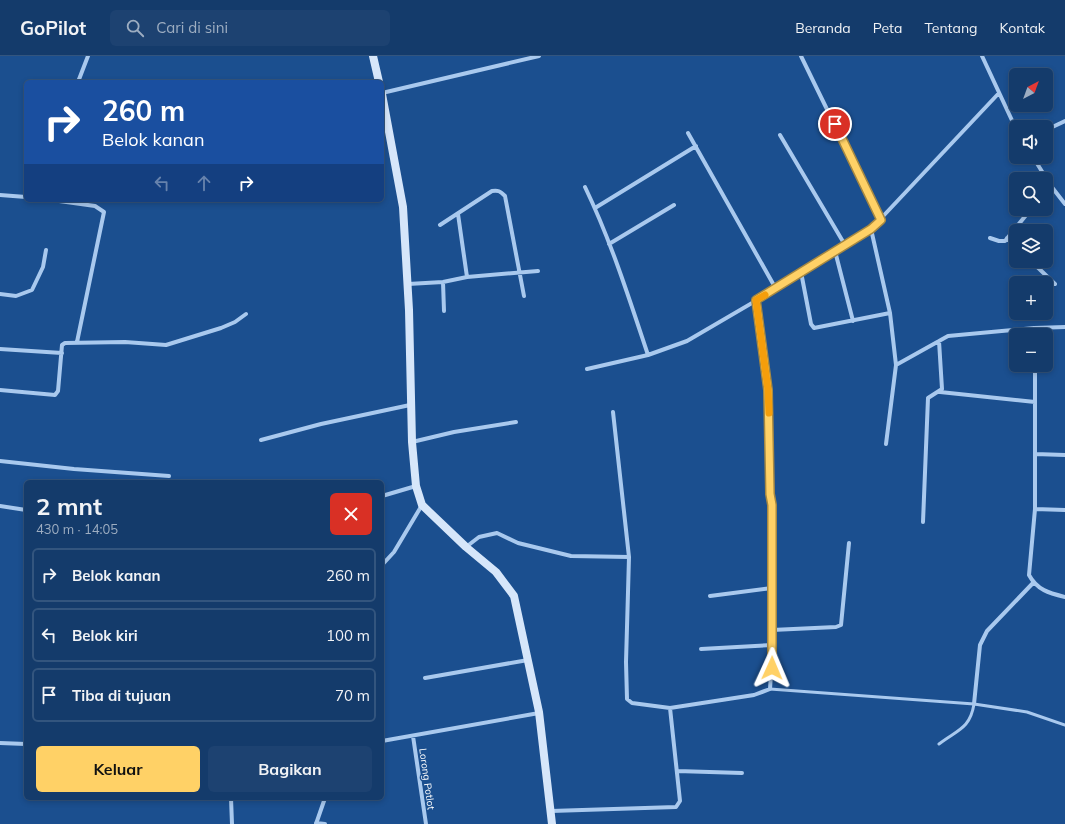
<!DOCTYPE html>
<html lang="id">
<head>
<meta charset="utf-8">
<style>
	:root { --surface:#143b6b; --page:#1d4271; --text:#f1f3f6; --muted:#9dadc1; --line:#33557e; --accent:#ffd166 }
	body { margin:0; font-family:Mulish,sans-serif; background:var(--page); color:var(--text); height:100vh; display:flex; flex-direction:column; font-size:15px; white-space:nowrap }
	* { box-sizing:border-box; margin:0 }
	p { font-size:13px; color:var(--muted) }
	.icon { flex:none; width:22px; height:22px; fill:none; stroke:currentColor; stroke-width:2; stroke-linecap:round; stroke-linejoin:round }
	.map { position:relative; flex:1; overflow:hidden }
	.panel { position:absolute; left:24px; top:424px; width:360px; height:320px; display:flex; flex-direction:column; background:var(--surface); border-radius:6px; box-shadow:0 2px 6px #0003,0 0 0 1px var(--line) }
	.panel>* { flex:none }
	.top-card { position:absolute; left:24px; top:24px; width:360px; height:122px; border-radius:6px; box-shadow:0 2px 6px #0003,0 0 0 1px var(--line); background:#1a4fa0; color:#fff; overflow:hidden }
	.needle { width:26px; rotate:41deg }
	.tools { position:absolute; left:1009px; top:12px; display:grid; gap:8px }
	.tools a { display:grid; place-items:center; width:44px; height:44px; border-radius:6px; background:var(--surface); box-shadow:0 2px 6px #0003,0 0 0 1px var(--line); font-size:20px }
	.pin { position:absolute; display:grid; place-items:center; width:34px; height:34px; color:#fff; margin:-17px; border:2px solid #fff; border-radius:50%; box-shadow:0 1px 4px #0007 }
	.me { position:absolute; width:44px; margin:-22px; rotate:1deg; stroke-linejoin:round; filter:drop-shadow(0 0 3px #0008) }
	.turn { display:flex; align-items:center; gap:14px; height:84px; padding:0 12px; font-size:18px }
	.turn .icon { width:52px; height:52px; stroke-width:2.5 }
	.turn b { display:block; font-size:28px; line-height:34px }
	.lanes { display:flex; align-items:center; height:38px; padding:0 12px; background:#0003; justify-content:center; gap:20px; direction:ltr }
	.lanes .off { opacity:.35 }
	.round { display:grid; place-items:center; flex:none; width:42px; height:42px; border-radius:6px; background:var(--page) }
	.headline { display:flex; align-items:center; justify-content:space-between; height:68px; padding:0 12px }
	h1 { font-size:24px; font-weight:700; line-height:30px }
	.button { display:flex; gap:8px; margin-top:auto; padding:8px 12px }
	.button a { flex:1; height:46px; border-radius:6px; background:var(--accent); color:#111; font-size:16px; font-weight:700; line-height:46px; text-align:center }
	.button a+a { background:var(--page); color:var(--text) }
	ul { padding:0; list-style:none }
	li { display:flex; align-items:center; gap:12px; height:54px; margin:0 8px 6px; padding:0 4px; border:2px solid var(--line); border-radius:6px }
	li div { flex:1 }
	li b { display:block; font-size:15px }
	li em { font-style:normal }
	header { display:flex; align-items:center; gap:24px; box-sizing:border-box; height:56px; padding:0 20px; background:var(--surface); border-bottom:1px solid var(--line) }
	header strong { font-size:19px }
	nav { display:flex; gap:22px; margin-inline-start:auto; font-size:14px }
	.search { width:280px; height:36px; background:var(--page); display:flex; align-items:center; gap:10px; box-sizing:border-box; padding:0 14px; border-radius:6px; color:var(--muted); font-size:15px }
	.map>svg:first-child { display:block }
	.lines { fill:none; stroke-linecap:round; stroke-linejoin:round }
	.lane { stroke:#a9c9ee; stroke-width:3 }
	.street { stroke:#a9c9ee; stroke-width:4 }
	.secondary { stroke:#d6e6fa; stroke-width:8 }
	.route-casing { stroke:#a68842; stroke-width:10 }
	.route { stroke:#ffd166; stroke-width:7 }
	.slow { stroke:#f59e0b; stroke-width:7 }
	.labels { text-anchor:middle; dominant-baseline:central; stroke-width:3; stroke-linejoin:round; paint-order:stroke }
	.street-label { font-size:10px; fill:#fff; stroke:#1b4f8f }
</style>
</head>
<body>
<header>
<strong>GoPilot</strong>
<div class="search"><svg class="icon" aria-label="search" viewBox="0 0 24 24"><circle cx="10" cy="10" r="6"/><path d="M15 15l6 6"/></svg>Cari di sini</div>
<nav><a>Beranda</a><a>Peta</a><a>Tentang</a><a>Kontak</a></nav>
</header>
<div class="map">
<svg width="1065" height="768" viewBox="0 0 1065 768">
	<rect width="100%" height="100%" fill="#1b4f8f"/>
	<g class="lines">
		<path class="lane" d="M770,633L974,648L1027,656L1065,669
			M939,688C957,674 970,673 974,648"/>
		<path class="street" d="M801,0L881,164
			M982,0L1016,73
			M78,26L88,0
			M382,37L539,0
			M1046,74L1065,65
			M688,77L776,233
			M780,79L845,189
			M1033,101L1051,130L1065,148
			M585,131C611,185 629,242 648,299
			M1046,136L1051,130
			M0,139L26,141
			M52,144L95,150L104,156L77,286
			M595,152L696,90
			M458,158L467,221
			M440,169L492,135C498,134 500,135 505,140L524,240
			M990,182L999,185H1005L1031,153
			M1007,182L1016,190
			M609,188L674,149
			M835,195L853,265
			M1031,205L1055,228
			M801,216L811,268L814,272L890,257L871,173
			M443,226L444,255
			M408,228L443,226L467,221L538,215
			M0,238L16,240L32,234L43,211L46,194
			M890,257L896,309L948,280L1034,272
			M1034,279V272L1065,271
			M0,293L62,297
			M1035,309V453L1029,519C1037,534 1049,537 1065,541
			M587,313L648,299L687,285L776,233L871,173L999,37
			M0,334L55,339L58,335L62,289L65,287L125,286L166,289L221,272L235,266L246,258
			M940,336L1035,346
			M613,356L629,501L626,606L627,643L632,647L670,652
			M261,384L321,368L410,349
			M412,386L454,376L516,366
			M886,388L896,309
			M1035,398L1065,399
			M0,405L74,413L169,420
			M382,440L416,430
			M0,450L26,454
			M1035,453L1065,454
			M923,466L928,342L942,333L939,285
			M466,491L479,481L497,477L518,487L571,500L629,501
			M382,509L394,496L422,449
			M710,540L772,532
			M772,574L836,571L841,569L849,487
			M701,593L773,589
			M425,622L528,604
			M974,648L980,589L987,575L1033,527
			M413,680L426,768
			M382,685L539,657
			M0,687L26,688
			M677,715L742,717
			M231,742L232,768
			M551,755L676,751L680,745L670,652L754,639L770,633L773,589L772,449L770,438L768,334L756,244
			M316,767L325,768
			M316,768L325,742"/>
		<path class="secondary" d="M373,0L379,26
			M382,38L403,151L409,254L412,386L416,430L422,449L466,491L496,516L514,540L539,656L552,768"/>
	</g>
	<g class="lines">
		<defs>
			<path id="route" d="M772,612V449L770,438L768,334L756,244L871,173L881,164L835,68"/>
		</defs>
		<use href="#route" class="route-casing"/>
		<use href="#route" class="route"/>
		<path class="slow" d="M765,239L756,244L768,334L769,357"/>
	</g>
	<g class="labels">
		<g class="street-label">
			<text transform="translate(427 723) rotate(82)">Lorong Potlot</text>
		</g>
	</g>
</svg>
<div class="tools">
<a><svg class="needle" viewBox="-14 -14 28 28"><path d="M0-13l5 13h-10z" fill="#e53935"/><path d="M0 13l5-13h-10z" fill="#9dadc1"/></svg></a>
<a><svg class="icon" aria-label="sound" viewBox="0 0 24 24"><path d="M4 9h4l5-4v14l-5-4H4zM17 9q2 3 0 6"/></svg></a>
<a><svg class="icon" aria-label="search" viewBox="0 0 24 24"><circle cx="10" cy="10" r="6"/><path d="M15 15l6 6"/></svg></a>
<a><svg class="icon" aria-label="layers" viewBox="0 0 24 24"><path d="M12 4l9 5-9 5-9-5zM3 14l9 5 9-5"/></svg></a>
<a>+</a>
<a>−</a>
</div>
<div class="pin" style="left:835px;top:68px;background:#d93025"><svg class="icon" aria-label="arrive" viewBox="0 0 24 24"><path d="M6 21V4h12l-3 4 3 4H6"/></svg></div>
<svg class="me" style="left:772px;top:612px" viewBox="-20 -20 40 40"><path d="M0-17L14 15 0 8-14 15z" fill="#ffd166" stroke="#fff" stroke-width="4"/></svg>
<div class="top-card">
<div class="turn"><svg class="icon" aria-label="right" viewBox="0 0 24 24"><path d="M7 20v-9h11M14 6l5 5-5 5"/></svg><div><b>260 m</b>Belok kanan</div></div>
<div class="lanes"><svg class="icon off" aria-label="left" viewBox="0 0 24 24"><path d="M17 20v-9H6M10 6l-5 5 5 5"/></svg><svg class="icon off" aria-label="ahead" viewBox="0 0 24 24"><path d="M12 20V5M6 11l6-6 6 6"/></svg><svg class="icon" aria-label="right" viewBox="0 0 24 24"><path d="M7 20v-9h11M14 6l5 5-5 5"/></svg></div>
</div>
<section class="panel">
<div class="headline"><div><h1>2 mnt</h1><p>430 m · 14:05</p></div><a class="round" style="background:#d93025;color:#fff"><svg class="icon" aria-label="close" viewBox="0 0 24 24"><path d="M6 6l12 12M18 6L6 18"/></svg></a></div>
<ul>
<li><svg class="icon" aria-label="right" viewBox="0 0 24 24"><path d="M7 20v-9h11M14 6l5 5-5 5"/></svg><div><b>Belok kanan</b></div><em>260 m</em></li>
<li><svg class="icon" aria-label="left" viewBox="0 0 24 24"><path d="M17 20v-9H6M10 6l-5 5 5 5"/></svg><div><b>Belok kiri</b></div><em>100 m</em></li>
<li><svg class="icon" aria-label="arrive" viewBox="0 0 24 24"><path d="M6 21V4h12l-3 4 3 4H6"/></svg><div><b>Tiba di tujuan</b></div><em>70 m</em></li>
</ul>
<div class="button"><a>Keluar</a><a>Bagikan</a></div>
</section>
</div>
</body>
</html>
